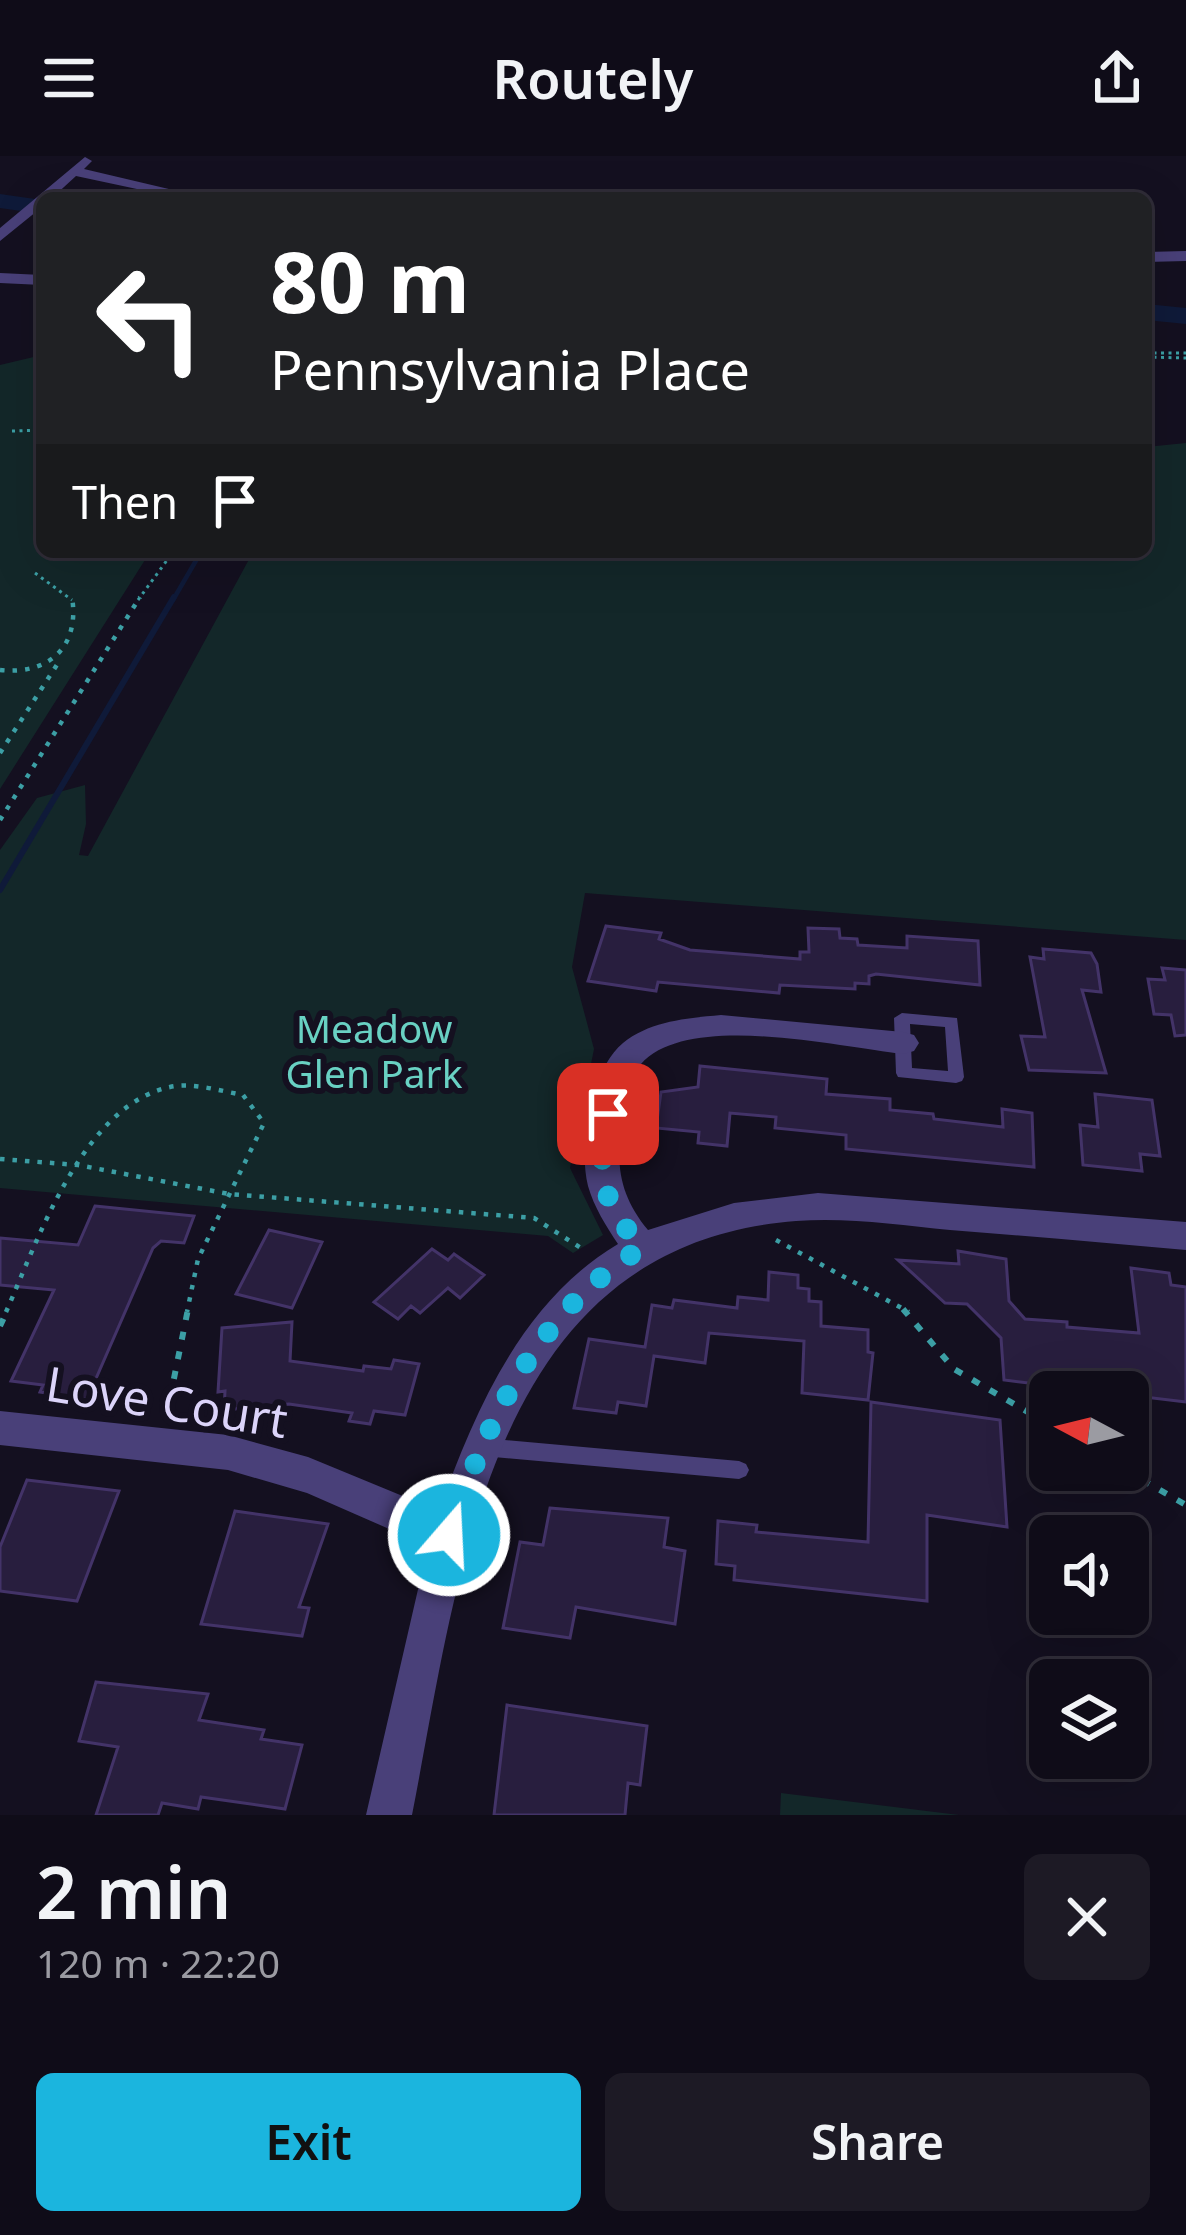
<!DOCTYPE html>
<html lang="en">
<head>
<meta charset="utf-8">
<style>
	:root { --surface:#0f0c18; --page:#1d1a25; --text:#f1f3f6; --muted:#9b9ba2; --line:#2f2c37; --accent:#1bb5de }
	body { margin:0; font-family:"Noto Sans",sans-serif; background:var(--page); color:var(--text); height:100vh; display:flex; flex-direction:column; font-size:45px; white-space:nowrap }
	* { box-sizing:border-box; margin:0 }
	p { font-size:39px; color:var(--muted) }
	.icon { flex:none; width:66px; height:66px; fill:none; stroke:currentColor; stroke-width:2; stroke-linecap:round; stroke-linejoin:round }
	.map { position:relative; height:1659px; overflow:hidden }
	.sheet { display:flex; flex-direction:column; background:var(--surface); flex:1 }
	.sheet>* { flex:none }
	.banner { position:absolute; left:36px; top:36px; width:1116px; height:366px; border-radius:18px; box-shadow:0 12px 48px #0002,0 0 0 3px var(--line); background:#202124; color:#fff; overflow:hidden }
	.needle { width:78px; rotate:277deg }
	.fabs { position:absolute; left:1029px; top:1215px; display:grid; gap:24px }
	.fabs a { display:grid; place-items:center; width:120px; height:120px; border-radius:18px; background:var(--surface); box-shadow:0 12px 48px #0002,0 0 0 3px var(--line); font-size:60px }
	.pin { position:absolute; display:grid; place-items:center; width:102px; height:102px; color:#fff; margin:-51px; border-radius:24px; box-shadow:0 6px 18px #0006 }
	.me { position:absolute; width:132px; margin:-66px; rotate:19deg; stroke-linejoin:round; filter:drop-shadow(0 0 9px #0008) }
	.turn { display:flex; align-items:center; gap:42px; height:252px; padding:0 36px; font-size:54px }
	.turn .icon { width:156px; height:156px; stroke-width:2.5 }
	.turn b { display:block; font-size:84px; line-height:102px }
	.then { display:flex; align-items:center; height:114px; padding:0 36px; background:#0003; gap:24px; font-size:45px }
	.round { display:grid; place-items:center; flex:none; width:126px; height:126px; border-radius:18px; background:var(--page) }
	.summary { display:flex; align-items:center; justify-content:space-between; height:204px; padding:0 36px }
	h1 { font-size:72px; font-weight:600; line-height:90px }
	.cta { display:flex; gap:24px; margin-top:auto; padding:24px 36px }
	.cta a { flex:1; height:138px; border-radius:18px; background:var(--accent); color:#111; font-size:48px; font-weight:600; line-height:138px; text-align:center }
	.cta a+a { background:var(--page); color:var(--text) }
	header { display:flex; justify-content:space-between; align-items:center; height:156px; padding:0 36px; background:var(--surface); font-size:54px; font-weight:600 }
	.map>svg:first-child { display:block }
	.green { fill:#132729 }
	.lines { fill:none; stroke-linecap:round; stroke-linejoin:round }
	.stream-far1 { stroke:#0f1a39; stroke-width:4.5 }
	.stream { stroke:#0f1a39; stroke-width:6 }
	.river { fill:#0f1a39; fill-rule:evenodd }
	.building { fill:#281e3e; stroke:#433368; stroke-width:3 }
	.path-far2 { stroke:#3c9fa5; stroke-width:3; stroke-dasharray:3 4.5; stroke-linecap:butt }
	.path-far1 { stroke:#3c9fa5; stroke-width:4.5; stroke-dasharray:4.5 8; stroke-linecap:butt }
	.path { stroke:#3c9fa5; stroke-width:6; stroke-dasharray:8 12; stroke-linecap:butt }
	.lane { fill:#494079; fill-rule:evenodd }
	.street { fill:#494079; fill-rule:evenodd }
	.route { stroke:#1bb5de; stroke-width:21; stroke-dasharray:0 37.8 }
	.labels { text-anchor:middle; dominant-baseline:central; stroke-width:12; stroke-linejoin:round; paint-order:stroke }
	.park-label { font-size:39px; fill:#69d1c3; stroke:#141020 }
	.near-street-label { font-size:48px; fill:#dcd4fa; stroke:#141020 }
</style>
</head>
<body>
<header><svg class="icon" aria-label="menu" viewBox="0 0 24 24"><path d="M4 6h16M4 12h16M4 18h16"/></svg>Routely<svg class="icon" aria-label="share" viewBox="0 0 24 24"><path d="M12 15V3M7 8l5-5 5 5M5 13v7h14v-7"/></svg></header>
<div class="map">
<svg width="1186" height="1659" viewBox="0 0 1186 1659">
	<rect width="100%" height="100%" fill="#141020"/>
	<path class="green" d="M42,199V396H150L0,633V209Z
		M1186,287V784L585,737L572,811L594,893L570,1012L603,1079L573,1097L548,1080L0,1032V694L37,642L85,629L86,668L79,699L88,700L253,396H1146V291Z
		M781,1637L959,1659H780Z"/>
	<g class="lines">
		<path class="stream-far1" d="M173,444L201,396"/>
		<path class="stream" d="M0,734L174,441"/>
		<path class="river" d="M0,38L42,44V58L0,52Z
			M1146,148L1186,152V168L1146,164Z"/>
	</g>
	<path class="building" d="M606,770L661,777L659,783L690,794L800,803V796H809L808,772L839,773L840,782L857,783L858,789L907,792V780L978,785L980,829L876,818L869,820V828L855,827V833L780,829L779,837L658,826L656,835L588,825Z
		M1043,793L1091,797L1097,808L1101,836L1082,834L1106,917L1029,914L1021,880L1045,881L1030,801L1044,803Z
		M1162,812L1186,814V879L1175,880L1171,859L1154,858L1148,823L1165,824Z
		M700,910L827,923L826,938L890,943V954L933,958L934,963L1003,971L1002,953L1032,957L1034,1011L846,993V979L775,972L776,961L730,957L727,990L698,987L699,976L656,972L661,936L698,931Z
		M1095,938L1152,944L1160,1000L1140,998L1142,1015L1083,1009L1080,969L1098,971Z
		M95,1050L194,1060L184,1087L161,1085L153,1092L87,1243L40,1236L43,1229L11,1225L54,1134L0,1129V1082L78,1089Z
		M269,1074L322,1086L292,1152L236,1138Z
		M432,1093L448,1104L454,1098L484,1119L460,1142L448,1132L420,1157L411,1150L398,1163L374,1146Z
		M958,1095L1006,1103L1009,1145L1025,1163L1067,1166V1171L1139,1177L1131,1112L1169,1117L1171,1129L1186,1131V1246L1004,1224L1001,1182L967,1148L945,1147L898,1104L959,1108Z
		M769,1116L798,1119V1132L809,1133V1145L821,1146V1170L868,1174V1196L873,1197L868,1244L802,1237L804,1185L709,1177L705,1207L654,1200L646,1250L618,1246L616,1257L574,1252L589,1183L645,1191L652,1149L672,1152L674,1144L737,1152L738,1141L768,1144Z
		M292,1166L290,1205L363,1215L364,1210L391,1213L394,1204L419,1208L405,1259L374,1255L370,1268L349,1265L352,1257L289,1248L224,1254L225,1235L218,1236L222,1172Z
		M871,1246L1000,1264L1007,1371L927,1359V1445L734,1424L735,1410L716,1408L718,1365L757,1369L756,1376L868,1386Z
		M27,1324L119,1335L77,1445L0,1435V1391Z
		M550,1352L668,1362L664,1391L685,1395L675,1468L576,1451L570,1482L503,1472L520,1386L543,1389Z
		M235,1355L328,1368L299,1451L309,1452L302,1480L201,1468Z
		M96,1526L208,1538L199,1564L264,1574L261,1583L302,1589L285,1653L201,1641L198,1653L162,1647L158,1659H96L118,1591L79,1585Z
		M507,1549L647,1570L640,1629L628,1627L625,1659H494Z"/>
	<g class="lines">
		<path class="path-far2" d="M1146,197H1186
			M1146,201L1186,202
			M12,275L42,274
			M35,304H42
			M35,417L72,444
			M138,444L173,396"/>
		<path class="path-far1" d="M0,514C49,519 80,491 72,441
			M0,597L60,504
			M0,664L140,441
			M0,1003L78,1009L229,1038L534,1062L584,1094
			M776,1084L909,1156
			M6,1156C38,1084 83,949 170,931C193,926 220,935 243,939L264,967L198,1103L187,1156"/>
		<path class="path" d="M903,1153L954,1213L1050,1269
			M0,1170L8,1153
			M166,1262L188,1153
			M1125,1314L1186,1349"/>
		<path class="lane" d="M902,857L957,862L964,921L962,925L956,927L898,921L896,917L894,862ZM910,868L945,871L948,915L912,912Z
			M483,1282L739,1305L746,1308L749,1314L746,1320L739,1323L483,1300L476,1297L473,1291L476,1285Z"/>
		<path class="street" d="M85,1L92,5L84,13L207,42H179L76,20L52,42H42V51L0,85V72Z
			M1186,95V105L1146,106V96Z
			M0,117L42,119V129L0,127Z
			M721,859L903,876L914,879L919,887L914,895L903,898C839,891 688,855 641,908C627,924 625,950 622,970C615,1011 621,1041 648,1074L734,1047L818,1037L1186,1066V1094C1107,1087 1029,1080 950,1074C899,1069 847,1061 796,1065C489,1088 459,1420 412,1659H366L428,1390L307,1337L228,1314L0,1289V1255L228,1279L308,1301L439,1355C475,1254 522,1145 618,1088C606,1070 594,1051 588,1030C578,990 590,915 623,887C650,865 688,862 721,859Z"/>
	</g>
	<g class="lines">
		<path class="route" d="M449,1379C487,1266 536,1156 642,1092C601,1044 596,1020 608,958"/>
	</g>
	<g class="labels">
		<g class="park-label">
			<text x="374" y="871">Meadow<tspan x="374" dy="45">Glen Park</tspan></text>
		</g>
		<g class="near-street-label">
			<text transform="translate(167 1245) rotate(9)">Love Court</text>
		</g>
	</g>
</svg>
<div class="fabs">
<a><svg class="needle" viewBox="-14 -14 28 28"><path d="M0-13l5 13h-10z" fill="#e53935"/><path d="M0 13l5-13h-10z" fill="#9b9ba2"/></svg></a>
<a><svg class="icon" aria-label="sound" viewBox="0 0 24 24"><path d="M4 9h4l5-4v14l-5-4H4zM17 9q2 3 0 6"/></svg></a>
<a><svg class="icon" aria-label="layers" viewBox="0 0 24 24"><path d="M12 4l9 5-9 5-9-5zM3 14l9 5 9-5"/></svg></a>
</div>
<div class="pin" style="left:608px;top:958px;background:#d93025"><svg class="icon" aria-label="arrive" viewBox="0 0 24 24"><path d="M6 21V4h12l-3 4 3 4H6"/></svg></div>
<svg class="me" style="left:449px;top:1379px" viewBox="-20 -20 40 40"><circle r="17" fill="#1bb5de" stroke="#fff" stroke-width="3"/><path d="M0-11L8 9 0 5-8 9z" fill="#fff"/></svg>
<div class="banner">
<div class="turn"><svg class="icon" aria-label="left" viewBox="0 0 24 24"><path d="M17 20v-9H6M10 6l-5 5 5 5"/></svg><div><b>80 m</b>Pennsylvania Place</div></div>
<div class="then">Then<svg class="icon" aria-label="arrive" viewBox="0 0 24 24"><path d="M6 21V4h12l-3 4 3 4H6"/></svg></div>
</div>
</div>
<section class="sheet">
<div class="summary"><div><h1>2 min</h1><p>120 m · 22:20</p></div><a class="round"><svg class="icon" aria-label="close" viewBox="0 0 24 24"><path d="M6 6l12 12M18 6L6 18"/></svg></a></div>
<div class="cta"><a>Exit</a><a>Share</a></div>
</section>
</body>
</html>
